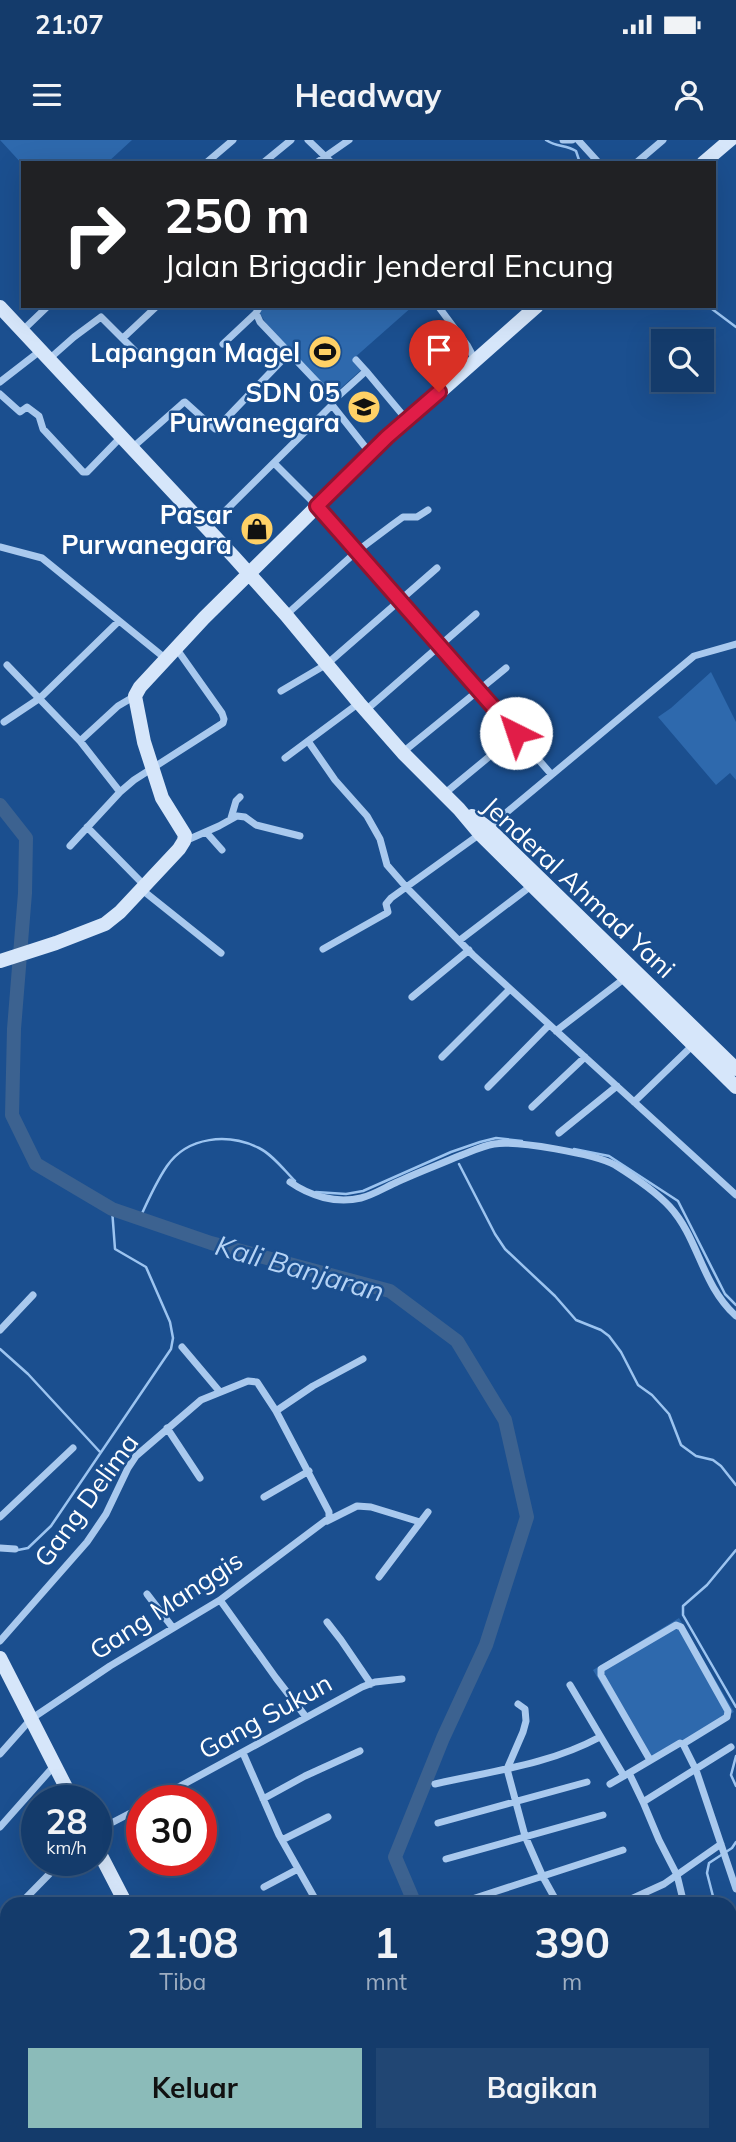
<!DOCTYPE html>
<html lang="id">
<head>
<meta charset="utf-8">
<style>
	:root { --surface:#143b6b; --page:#214673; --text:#f1f3f6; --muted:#9dadc1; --line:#33557e; --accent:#8bbbb9 }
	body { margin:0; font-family:Mulish,sans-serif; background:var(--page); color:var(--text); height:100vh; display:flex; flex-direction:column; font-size:26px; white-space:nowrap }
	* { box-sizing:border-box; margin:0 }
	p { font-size:23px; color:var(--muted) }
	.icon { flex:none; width:38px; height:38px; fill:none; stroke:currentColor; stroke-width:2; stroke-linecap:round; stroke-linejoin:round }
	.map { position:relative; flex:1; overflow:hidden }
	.details { position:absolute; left:0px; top:1757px; width:737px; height:245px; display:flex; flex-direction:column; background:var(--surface); border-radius:21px 21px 0 0; box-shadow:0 7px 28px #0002,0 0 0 2px var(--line) }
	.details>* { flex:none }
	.guide { position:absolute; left:21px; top:21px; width:695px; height:147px; border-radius:0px; box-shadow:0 7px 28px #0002,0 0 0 2px var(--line); background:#202124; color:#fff; overflow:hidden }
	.tools { position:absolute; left:651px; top:189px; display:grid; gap:14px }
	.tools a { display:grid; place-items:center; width:63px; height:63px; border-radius:0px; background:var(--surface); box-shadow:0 7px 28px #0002,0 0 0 2px var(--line); font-size:35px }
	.speed { position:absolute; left:21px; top:1645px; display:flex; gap:14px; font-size:35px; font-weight:700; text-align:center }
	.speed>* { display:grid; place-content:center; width:91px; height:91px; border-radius:50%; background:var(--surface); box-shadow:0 7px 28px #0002,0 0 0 2px var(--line); line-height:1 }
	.speed small { font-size:18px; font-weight:400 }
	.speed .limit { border:10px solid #d22; background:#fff; color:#111 }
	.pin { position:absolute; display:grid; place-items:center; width:60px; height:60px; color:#fff; margin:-72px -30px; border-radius:50% 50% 50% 0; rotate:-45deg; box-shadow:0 0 7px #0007 }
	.pin .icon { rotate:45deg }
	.me { position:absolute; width:77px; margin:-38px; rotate:319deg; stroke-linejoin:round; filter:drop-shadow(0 0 5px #0008) }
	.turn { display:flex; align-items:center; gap:24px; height:147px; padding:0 28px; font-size:32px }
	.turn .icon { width:91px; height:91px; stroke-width:2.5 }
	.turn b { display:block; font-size:49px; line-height:60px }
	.eta { display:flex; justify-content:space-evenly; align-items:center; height:119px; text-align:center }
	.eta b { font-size:42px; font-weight:700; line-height:49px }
	.button { display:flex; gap:14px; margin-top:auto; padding:14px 28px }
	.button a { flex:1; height:80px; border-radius:0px; background:var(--accent); color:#111; font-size:28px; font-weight:700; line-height:80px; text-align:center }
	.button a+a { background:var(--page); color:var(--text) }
	.status { display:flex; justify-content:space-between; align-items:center; height:49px; padding:0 35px; background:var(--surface); direction:ltr }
	.status svg { height:19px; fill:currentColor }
	header { display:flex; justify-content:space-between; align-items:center; height:91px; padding:0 28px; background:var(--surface); font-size:32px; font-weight:700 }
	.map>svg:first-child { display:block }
	.green { fill:#2e69ad }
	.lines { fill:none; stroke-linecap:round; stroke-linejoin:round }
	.stream { stroke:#9cc4f0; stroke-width:2.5 }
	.river { stroke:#3c6290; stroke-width:14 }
	.street { stroke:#a9c9ee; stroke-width:7 }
	.secondary { stroke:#d6e6fa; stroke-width:14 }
	.route-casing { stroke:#92132f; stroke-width:18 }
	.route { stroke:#e11d48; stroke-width:12 }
	.labels { text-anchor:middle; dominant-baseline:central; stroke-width:5; stroke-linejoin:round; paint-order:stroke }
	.poi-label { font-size:26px; font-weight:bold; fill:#fff; stroke:#1b4f8f; text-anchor:end }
	.street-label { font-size:26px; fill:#fff; stroke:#1b4f8f }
	.water-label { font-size:28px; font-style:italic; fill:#b5d3f5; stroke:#1b4f8f }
</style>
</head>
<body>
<div class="status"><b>21:07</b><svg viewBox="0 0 49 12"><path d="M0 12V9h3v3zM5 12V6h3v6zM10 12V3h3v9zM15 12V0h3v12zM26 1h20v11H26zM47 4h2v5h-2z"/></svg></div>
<header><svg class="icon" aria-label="menu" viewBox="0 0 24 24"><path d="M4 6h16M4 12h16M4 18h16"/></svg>Headway<svg class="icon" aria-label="person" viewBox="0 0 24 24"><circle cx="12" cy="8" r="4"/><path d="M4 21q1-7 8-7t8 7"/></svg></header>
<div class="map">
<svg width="736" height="2002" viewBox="0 0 736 2002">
	<rect width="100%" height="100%" fill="#1b4f8f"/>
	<path class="green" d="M0,0H132L107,23H23V25Z
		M265,166H413L353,219L361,230L332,256L270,190L259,172Z
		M711,532L736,582V640L730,633L716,645L658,577L671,568Z
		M679,1478L734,1572L647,1621L593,1530Z"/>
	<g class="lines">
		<path class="stream" d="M546,0C556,7 566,5 576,11L580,23
			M708,166L736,187
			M574,1009L609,1016L678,1061L725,1154L736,1165
			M459,1024L495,1094L505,1109L555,1156L576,1180L601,1190L609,1196L621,1212L638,1245L652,1255L669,1274L681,1305L696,1316L713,1320L721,1326L736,1345
			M316,1052L346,1054L363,1051L451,1012L480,1002L496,998L522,1001
			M140,1078C148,1060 156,1042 167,1026C188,996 228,993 259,1008C273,1015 284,1030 295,1041
			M0,1209L28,1234L100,1312
			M18,1410L28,1408L51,1386L171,1209L173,1198L170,1182L146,1127L115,1109L112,1069
			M736,1410L707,1445L683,1466V1475L736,1567
			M736,1616L731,1635L736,1646
			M715,1764L707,1733L709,1723L732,1708L736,1702
			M730,1887L736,1890"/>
		<path class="river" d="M0,665L26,698L25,753L14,889L12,975L36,1024L112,1069L211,1103L390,1151L457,1201L505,1280L527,1377L486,1505L443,1598L395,1717L415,1764
			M559,2002L560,1995"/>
		<path class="street" d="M308,0L332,23
			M563,0H572
			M578,0L599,23
			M206,23L233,0
			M263,23L291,0
			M316,23L349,0
			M636,23L663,0
			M260,166L256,173L260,182L334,260L332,265L370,313
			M438,166L467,205L475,220
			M22,191L48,166
			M123,198L157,166
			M223,204L256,173
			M48,220L74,197L101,177L143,219
			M356,220L366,231
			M0,242L40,211
			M0,254L20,272L27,267L39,276L43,289L83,332H87L121,297
			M334,260L366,231L407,280
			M132,308L183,263L185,262L215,289L218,287L290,212
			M274,323L317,366L551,634
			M207,389L332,265
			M0,407L42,418L166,519
			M286,475L356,412L392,385L403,377H417L428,370
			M7,525L80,601L120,652
			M281,551L327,524L437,428
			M366,570L476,474
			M4,582L40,558L119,481
			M80,601L118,566L135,556
			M308,601L335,640L367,676L380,699L387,725L407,748L473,815L736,1055
			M403,612L506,528
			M285,618L359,563
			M444,654L536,578
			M231,678L236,661L240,657
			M87,687L144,745
			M488,688L694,516L736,504
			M206,692L222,710
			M185,701L219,686L237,676L245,677L256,685L300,696
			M70,706L120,652L134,640L223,583L224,579L222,573L176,508
			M141,749L221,813
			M460,800L531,746
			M323,809L385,774L388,772L386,764L391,758L480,694
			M412,857L469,810
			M556,891L625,838
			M442,917L510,849
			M488,947L549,885
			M634,962L693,905
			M532,967L585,917
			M559,993L617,946
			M290,1042C310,1056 336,1064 361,1058C373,1055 384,1048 395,1043C416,1033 438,1025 459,1016C470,1012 482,1006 494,1004C516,1000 595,1014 615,1025C631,1035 657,1053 670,1067C699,1099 701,1144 736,1176
			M0,1190L33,1155
			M182,1207L220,1252
			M276,1271L313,1246L363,1219
			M167,1288L200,1338
			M264,1357L309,1331
			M0,1377L73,1308
			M327,1381L357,1366L371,1367L420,1382
			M0,1408L15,1409
			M379,1437L428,1372
			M147,1454L173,1488
			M220,1460L276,1538L306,1577
			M327,1482L341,1500L371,1544
			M0,1501L87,1402L106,1374L128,1328L136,1316L201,1260L248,1241L257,1242L276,1271L329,1372V1378L220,1460L110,1526L31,1579L0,1614
			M570,1545L624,1636
			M518,1564L525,1569L526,1581L523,1592L507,1629L525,1696L543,1737L558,1764
			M243,1613L279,1695L318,1764
			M650,1620L601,1535V1529L676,1485L681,1487L728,1571L727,1577L683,1604
			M629,1633L680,1603L683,1604L696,1630L736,1749
			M435,1644C492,1631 548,1625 600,1597
			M610,1644L629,1633L643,1662L659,1700L677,1735L684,1764
			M263,1659L305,1636L360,1611
			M153,1661L362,1547L375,1542L402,1539
			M643,1662L731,1607
			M438,1683L587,1642
			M0,1687L54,1626
			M96,1691L142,1667
			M282,1700L328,1677
			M446,1719L603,1675
			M264,1747L298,1729
			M466,1761L623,1710
			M20,1764L63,1720
			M620,1764L664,1744L721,1704
			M730,1781L736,1778
			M0,1785L7,1778
			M0,1826L7,1832
			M730,1839L736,1837
			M0,1851L7,1842
			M0,1927L7,1935
			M730,1993L736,1991
			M57,1995L63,2002
			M188,1995L193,2002
			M689,1995L693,2002
			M1,1999L7,1995
			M67,2002L75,1995
			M211,2002L217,1995
			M290,2002L297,1995
			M350,2002L358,1995
			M707,2002L724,1995"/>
		<path class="secondary" d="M703,23L730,0
			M0,167L234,417L286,475L359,563L403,613L459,669L480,694L736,947
			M472,676L488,688L736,929
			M0,821L56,803L105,784L120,772L179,709L184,701L185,695L162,658L144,602L135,556L140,547L204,478L370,314L537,166
			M0,1518L73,1661
			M96,1706L126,1764
			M314,1995L321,2002"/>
	</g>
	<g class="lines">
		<defs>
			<path id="route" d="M439,252L387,297L317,366L516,593"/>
		</defs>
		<use href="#route" class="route-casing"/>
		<use href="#route" class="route"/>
	</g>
	<defs>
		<symbol id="stadium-disc" viewBox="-11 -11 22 22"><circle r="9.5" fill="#ffd166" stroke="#1b4f8f"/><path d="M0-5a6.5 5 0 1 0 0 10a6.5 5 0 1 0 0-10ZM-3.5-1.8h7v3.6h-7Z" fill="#111"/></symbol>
		<symbol id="school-disc" viewBox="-11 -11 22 22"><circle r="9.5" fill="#ffd166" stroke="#1b4f8f"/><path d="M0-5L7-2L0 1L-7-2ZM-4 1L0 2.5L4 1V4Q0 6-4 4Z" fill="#111"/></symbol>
		<symbol id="shop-disc" viewBox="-11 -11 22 22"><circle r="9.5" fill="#ffd166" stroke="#1b4f8f"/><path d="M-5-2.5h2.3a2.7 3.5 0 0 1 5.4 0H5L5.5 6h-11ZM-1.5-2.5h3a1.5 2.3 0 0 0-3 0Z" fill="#111"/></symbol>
	</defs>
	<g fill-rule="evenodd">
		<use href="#stadium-disc" x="306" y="193" width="38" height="38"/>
		<use href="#school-disc" x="345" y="248" width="38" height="38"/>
		<use href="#shop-disc" x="238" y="370" width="38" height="38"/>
	</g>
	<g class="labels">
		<g class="poi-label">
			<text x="300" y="212">Lapangan Magel</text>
			<text x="340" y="252">SDN 05<tspan x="340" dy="30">Purwanegara</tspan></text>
			<text x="232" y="374">Pasar<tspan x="232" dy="30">Purwanegara</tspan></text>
		</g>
		<g class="street-label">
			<text transform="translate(579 747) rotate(43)">Jenderal Ahmad Yani</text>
			<text transform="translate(86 1360) rotate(-54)">Gang Delima</text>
			<text transform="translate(166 1465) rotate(-33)">Gang Manggis</text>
			<text transform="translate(265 1576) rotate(-29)">Gang Sukun</text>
		</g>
		<g class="water-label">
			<text transform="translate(300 1128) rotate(16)">Kali Banjaran</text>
		</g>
	</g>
</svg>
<div class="tools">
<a><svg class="icon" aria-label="search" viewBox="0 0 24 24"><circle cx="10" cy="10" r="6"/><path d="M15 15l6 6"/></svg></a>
</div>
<div class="speed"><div>28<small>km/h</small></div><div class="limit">30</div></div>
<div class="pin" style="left:439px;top:252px;background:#d93025"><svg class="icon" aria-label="arrive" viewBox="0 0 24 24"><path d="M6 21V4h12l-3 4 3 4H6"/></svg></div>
<svg class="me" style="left:516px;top:593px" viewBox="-20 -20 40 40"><circle r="19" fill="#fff"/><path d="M0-13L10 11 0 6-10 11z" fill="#e11d48"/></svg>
<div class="guide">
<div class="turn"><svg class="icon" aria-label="right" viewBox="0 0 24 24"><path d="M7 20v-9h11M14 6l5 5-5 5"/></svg><div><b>250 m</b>Jalan Brigadir Jenderal Encung</div></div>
</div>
<section class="details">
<div class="eta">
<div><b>21:08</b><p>Tiba</p></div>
<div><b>1</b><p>mnt</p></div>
<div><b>390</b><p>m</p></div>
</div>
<div class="button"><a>Keluar</a><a>Bagikan</a></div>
</section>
</div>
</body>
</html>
